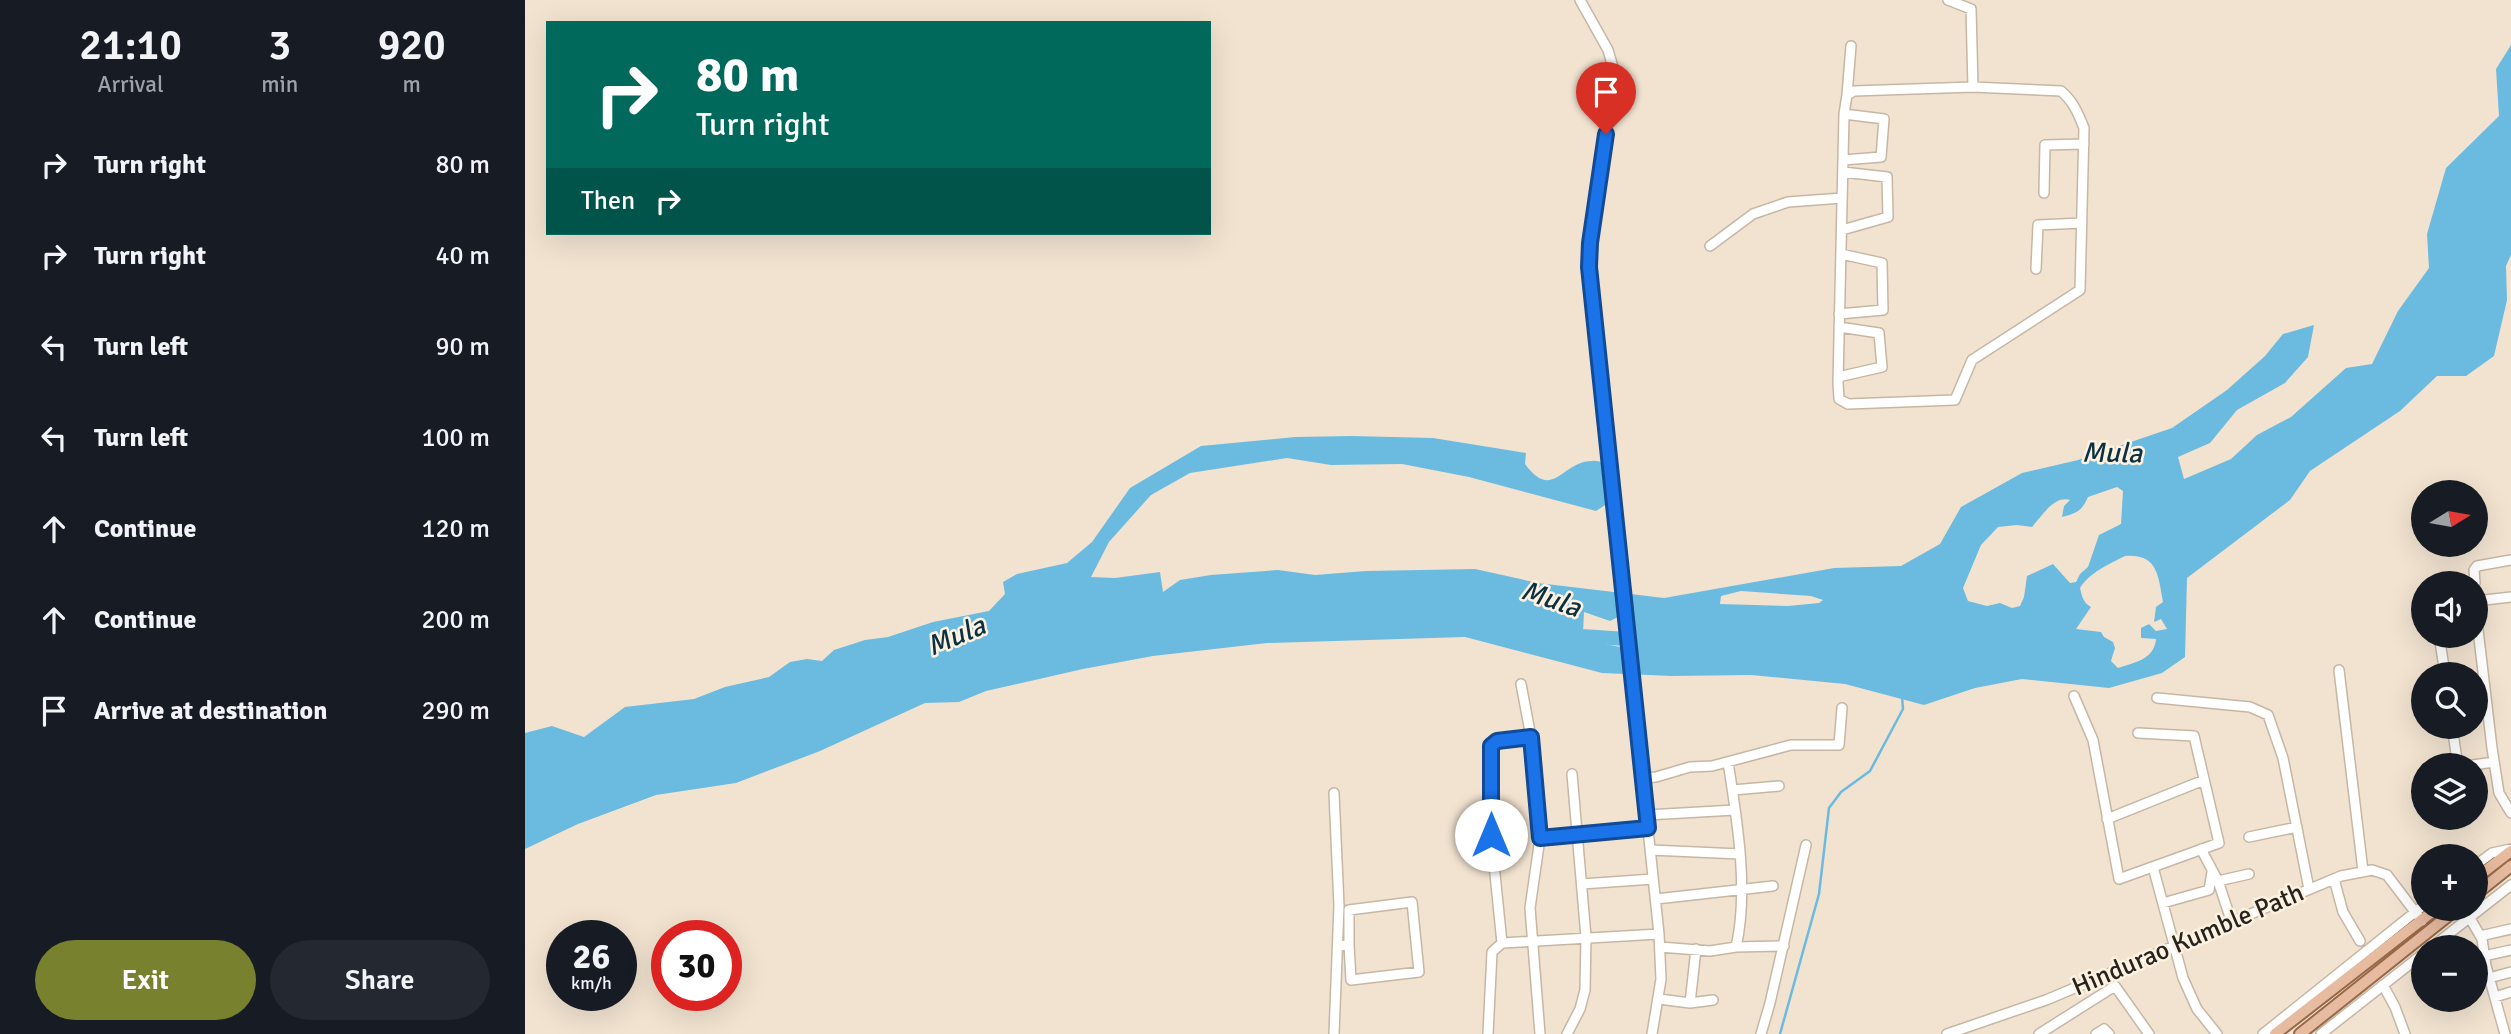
<!DOCTYPE html>
<html lang="en">
<head>
<meta charset="utf-8">
<style>
	:root { --surface:#171b24; --page:#242831; --text:#f1f3f6; --muted:#9ea1a6; --accent:#78822e }
	body { margin:0; font-family:Signika,sans-serif; background:var(--page); color:var(--text); height:100vh; display:flex; flex-direction:column; font-size:26px; white-space:nowrap }
	* { box-sizing:border-box; margin:0 }
	p { font-size:23px; color:var(--muted) }
	.icon { flex:none; width:38px; height:38px; fill:none; stroke:currentColor; stroke-width:2; stroke-linecap:round; stroke-linejoin:round }
	.map { position:relative; flex:1; overflow:hidden }
	.sheet { display:flex; flex-direction:column; background:var(--surface); width:525px }
	.sheet>* { flex:none }
	.banner { position:absolute; left:21px; top:21px; width:665px; height:214px; border-radius:0px; box-shadow:0 7px 28px #0002; background:#00695c; color:#fff; overflow:hidden }
	.needle { width:46px; rotate:79deg }
	.buttons { position:absolute; left:1886px; top:480px; display:grid; gap:14px }
	.buttons a { display:grid; place-items:center; width:77px; height:77px; border-radius:50%; background:var(--surface); box-shadow:0 7px 28px #0002; font-size:35px }
	.speed { position:absolute; left:21px; top:920px; display:flex; gap:14px; font-size:35px; font-weight:700; text-align:center }
	.speed>* { display:grid; place-content:center; width:91px; height:91px; border-radius:50%; background:var(--surface); box-shadow:0 7px 28px #0002; line-height:1 }
	.speed small { font-size:18px; font-weight:400 }
	.speed .limit { border:10px solid #d22; background:#fff; color:#111 }
	.pin { position:absolute; display:grid; place-items:center; width:60px; height:60px; color:#fff; margin:-72px -30px; border-radius:50% 50% 50% 0; rotate:-45deg; box-shadow:0 0 7px #0007 }
	.pin .icon { rotate:45deg }
	.me { position:absolute; width:77px; margin:-38px; rotate:0deg; stroke-linejoin:round; filter:drop-shadow(0 0 5px #0008) }
	.turn { display:flex; align-items:center; gap:24px; height:147px; padding:0 35px; font-size:32px }
	.turn .icon { width:91px; height:91px; stroke-width:2.5 }
	.turn b { display:block; font-size:49px; line-height:60px }
	.then { display:flex; align-items:center; height:66px; padding:0 35px; background:#0003; gap:14px; font-size:26px }
	.eta { display:flex; justify-content:space-evenly; align-items:center; height:119px; text-align:center }
	.eta b { font-size:42px; font-weight:600; line-height:49px }
	.action { display:flex; gap:14px; margin-top:auto; padding:14px 35px }
	.action a { flex:1; height:80px; border-radius:42px; background:var(--accent); color:#fff; font-size:28px; font-weight:600; line-height:80px; text-align:center }
	.action a+a { background:var(--page); color:var(--text) }
	ul { padding:0; list-style:none }
	li { display:flex; align-items:center; gap:21px; height:91px; padding:0 35px }
	li div { flex:1 }
	li b { display:block; font-size:26px }
	li em { font-style:normal }
	main { display:flex; flex:1; min-height:0 }
	.map>svg:first-child { display:block }
	.water { fill:#6bbbe0; fill-rule:evenodd }
	.lines { fill:none; stroke-linecap:round; stroke-linejoin:round }
	.stream { stroke:#6bbbe0; stroke-width:2.5 }
	.river { stroke:#6bbbe0; stroke-width:14 }
	.minor-casing { stroke:#c6b7a5; stroke-width:12 }
	.major-casing { stroke:#986848; stroke-width:14 }
	.minor { stroke:#fff; stroke-width:9 }
	.major { stroke:#e6bba0; stroke-width:10 }
	.route-casing { stroke:#114b97; stroke-width:18 }
	.route { stroke:#1a73e8; stroke-width:12 }
	.labels { text-anchor:middle; dominant-baseline:central; stroke-width:5; stroke-linejoin:round; paint-order:stroke }
	.street-label { font-size:26px; fill:#28231c; stroke:#fdf1e1 }
	.water-label { font-size:28px; font-style:italic; fill:#0b3140; stroke:#fdf1e1 }
</style>
</head>
<body>
<main>
<section class="sheet">
<div class="eta">
<div><b>21:10</b><p>Arrival</p></div>
<div><b>3</b><p>min</p></div>
<div><b>920</b><p>m</p></div>
</div>
<ul>
<li><svg class="icon" aria-label="right" viewBox="0 0 24 24"><path d="M7 20v-9h11M14 6l5 5-5 5"/></svg><div><b>Turn right</b></div><em>80 m</em></li>
<li><svg class="icon" aria-label="right" viewBox="0 0 24 24"><path d="M7 20v-9h11M14 6l5 5-5 5"/></svg><div><b>Turn right</b></div><em>40 m</em></li>
<li><svg class="icon" aria-label="left" viewBox="0 0 24 24"><path d="M17 20v-9H6M10 6l-5 5 5 5"/></svg><div><b>Turn left</b></div><em>90 m</em></li>
<li><svg class="icon" aria-label="left" viewBox="0 0 24 24"><path d="M17 20v-9H6M10 6l-5 5 5 5"/></svg><div><b>Turn left</b></div><em>100 m</em></li>
<li><svg class="icon" aria-label="ahead" viewBox="0 0 24 24"><path d="M12 20V5M6 11l6-6 6 6"/></svg><div><b>Continue</b></div><em>120 m</em></li>
<li><svg class="icon" aria-label="ahead" viewBox="0 0 24 24"><path d="M12 20V5M6 11l6-6 6 6"/></svg><div><b>Continue</b></div><em>200 m</em></li>
<li><svg class="icon" aria-label="arrive" viewBox="0 0 24 24"><path d="M6 21V4h12l-3 4 3 4H6"/></svg><div><b>Arrive at destination</b></div><em>290 m</em></li>
</ul>
<div class="action"><a>Exit</a><a>Share</a></div>
</section>
<div class="map">
<svg width="1986" height="1034" viewBox="0 0 1986 1034">
	<rect width="100%" height="100%" fill="#f2e3d0"/>
	<path class="water" d="M1986,45V255L1981,266L1982,300L1969,356L1941,376H1912L1875,411L1785,471L1765,500L1662,578L1660,657L1637,673L1584,688L1497,679L1450,688L1399,705L1320,684L1226,675L1147,676L1077,673L940,637L742,643L628,656L558,669L461,691L434,702L400,703L295,751L211,783L131,795L53,824L0,849V733L27,726L59,737L100,707L169,699L200,687L244,677L265,662L282,659L297,661L309,650L340,640L363,637L408,622L464,611L480,594L478,582L492,574L542,563L567,542L605,488L676,446L770,437L827,436L908,438L1001,453L1000,464C1028,502 1037,461 1067,461C1072,460 1079,463 1084,464L1088,500L1071,511L944,477L877,464L806,465L762,458L665,473L626,495L584,542L566,577L590,578L635,572L638,592L655,580L686,575L753,570L790,575L841,571L950,569L1013,583L1139,598L1309,568L1376,566L1415,544L1436,507L1497,473L1553,460L1647,428L1702,390L1740,356L1758,334L1789,325L1783,357L1760,383L1712,410L1685,443L1653,457L1659,479L1706,459L1732,435L1766,417L1821,368L1847,364L1873,311L1904,268L1902,234L1921,168L1974,116L1971,69ZM1592,487L1598,491L1596,524L1574,535L1563,567L1555,574L1551,582L1545,583L1528,564L1502,576L1499,597L1495,606L1487,608L1475,603L1462,606L1443,601L1438,588L1456,545L1473,527L1492,525L1507,527C1517,516 1529,495 1545,500L1539,506L1537,517C1552,513 1557,511 1563,497ZM1600,556C1633,554 1633,575 1638,602L1631,607L1629,622L1636,619L1642,629L1631,631L1624,624L1616,628V638L1631,639C1629,660 1610,662 1593,668L1586,661L1590,648L1588,642L1579,637L1576,632L1551,629L1566,607C1558,603 1557,596 1555,588C1564,573 1584,564 1600,556ZM1216,591L1286,596L1298,600L1294,603L1263,606L1195,604L1196,596ZM1059,612L1085,621L1093,617L1103,622L1106,640L1095,647L1070,642L1058,633Z"/>
	<g class="lines">
		<path class="stream" d="M1255,1034L1294,894L1304,808L1316,792L1345,771L1378,709L1377,696"/>
		<path class="river" d="M1046,632L1057,636L1116,640"/>
		<defs>
			<path id="minor" d="M1055,0L1083,50L1089,71L1065,243L1064,267L1134,934L1136,979L1127,1034
				M1423,0L1446,9L1448,87
				M1448,87L1536,91C1548,101 1553,113 1559,128L1555,290L1447,360L1430,400L1323,404L1314,399L1313,383L1319,114L1322,95L1329,91Z
				M1322,95L1326,46
				M1318,160L1356,157L1359,119L1319,114
				M1519,193L1520,145L1559,144
				M1317,230L1363,217L1362,177L1318,172
				M1185,246L1228,214L1263,202L1317,198
				M1511,269L1513,225L1557,223
				M1314,314L1358,310L1357,263L1316,254
				M1313,377L1357,367L1354,333L1314,327
				M1950,583L1949,570L1952,566L1986,560
				M1951,601L1986,597
				M1951,613L1967,748L1974,793L1986,813
				M1914,635L1920,674
				M1814,670L1838,871
				M996,684L1006,737L1015,838L1005,908L1015,1034
				M1549,696L1568,740L1594,879L1694,843L1669,736L1613,733
				M1632,698L1725,707L1743,715L1758,758L1784,889
				M1927,726L1932,760L1935,765
				M1203,762C1212,819 1224,891 1211,947
				M1948,765L1969,762
				M1118,778L1131,777L1165,767L1187,766L1266,745H1314L1317,708
				M1208,790L1254,786
				M1122,815L1210,810
				M1582,819L1679,780
				M1724,837L1772,827
				M1015,838L1123,828
				M1676,849L1693,881L1707,923
				M1126,850L1215,854
				M1951,865L1967,853L1986,849
				M1628,867L1658,978L1672,1009L1692,1034
				M1809,879L1818,912L1835,941
				M1693,881L1724,874
				M1057,884L1128,879
				M1131,899L1248,886
				M1638,903L1684,890L1687,872
				M1939,908L1957,939L1961,966L1980,1034
				M1955,936L1986,929
				M977,943L1134,934
				M813,946L824,945V910L887,902L894,972L826,980L824,945
				M1135,947L1185,951L1211,947L1259,946
				M1907,947L1986,885
				M1959,956L1986,950
				M1964,978L1986,972
				M1858,985L1870,1007L1880,1034
				M1970,997L1986,992
				M1134,999L1165,1003L1188,1000
				M1165,1003L1171,949
				M809,1034L814,906L809,793
				M963,1034L967,952L977,943L966,835V746L972,741L1006,737
				M1042,1034L1055,1009L1060,990L1061,937L1047,774
				M1236,1034L1245,1003L1281,845
				M1422,1034L1521,1000L1816,876L1847,870L1862,875L1897,921
				M1514,1034L1590,986L1624,1034
				M1571,1034L1579,1029L1584,1034
				M1738,1034L1899,905
				M1796,1034L1899,953"/>
			<path id="major" d="M1951,878L1986,851
				M1951,894L1986,866
				M1750,1034L1912,908
				M1775,1034L1933,908"/>
		</defs>
		<use href="#minor" class="minor-casing"/>
		<use href="#major" class="major-casing"/>
		<use href="#minor" class="minor"/>
		<use href="#major" class="major"/>
	</g>
	<g class="lines">
		<defs>
			<path id="route" d="M966,835V746L972,741L1006,737L1015,838L1123,828L1064,267L1065,243L1081,134"/>
		</defs>
		<use href="#route" class="route-casing"/>
		<use href="#route" class="route"/>
	</g>
	<g class="labels">
		<g class="street-label">
			<text transform="translate(1663 940) rotate(-23)">Hindurao Kumble Path</text>
		</g>
		<g class="water-label">
			<text transform="translate(1587 453) rotate(1)">Mula</text>
			<text transform="translate(1026 599) rotate(19)">Mula</text>
			<text transform="translate(431 636) rotate(-23)">Mula</text>
		</g>
	</g>
</svg>
<div class="buttons">
<a><svg class="needle" viewBox="-14 -14 28 28"><path d="M0-13l5 13h-10z" fill="#e53935"/><path d="M0 13l5-13h-10z" fill="#9ea1a6"/></svg></a>
<a><svg class="icon" aria-label="sound" viewBox="0 0 24 24"><path d="M4 9h4l5-4v14l-5-4H4zM17 9q2 3 0 6"/></svg></a>
<a><svg class="icon" aria-label="search" viewBox="0 0 24 24"><circle cx="10" cy="10" r="6"/><path d="M15 15l6 6"/></svg></a>
<a><svg class="icon" aria-label="layers" viewBox="0 0 24 24"><path d="M12 4l9 5-9 5-9-5zM3 14l9 5 9-5"/></svg></a>
<a>+</a>
<a>−</a>
</div>
<div class="speed"><div>26<small>km/h</small></div><div class="limit">30</div></div>
<div class="pin" style="left:1081px;top:134px;background:#d93025"><svg class="icon" aria-label="arrive" viewBox="0 0 24 24"><path d="M6 21V4h12l-3 4 3 4H6"/></svg></div>
<svg class="me" style="left:966px;top:835px" viewBox="-20 -20 40 40"><circle r="19" fill="#fff"/><path d="M0-13L10 11 0 6-10 11z" fill="#1a73e8"/></svg>
<div class="banner">
<div class="turn"><svg class="icon" aria-label="right" viewBox="0 0 24 24"><path d="M7 20v-9h11M14 6l5 5-5 5"/></svg><div><b>80 m</b>Turn right</div></div>
<div class="then">Then<svg class="icon" aria-label="right" viewBox="0 0 24 24"><path d="M7 20v-9h11M14 6l5 5-5 5"/></svg></div>
</div>
</div>
</main>
</body>
</html>
